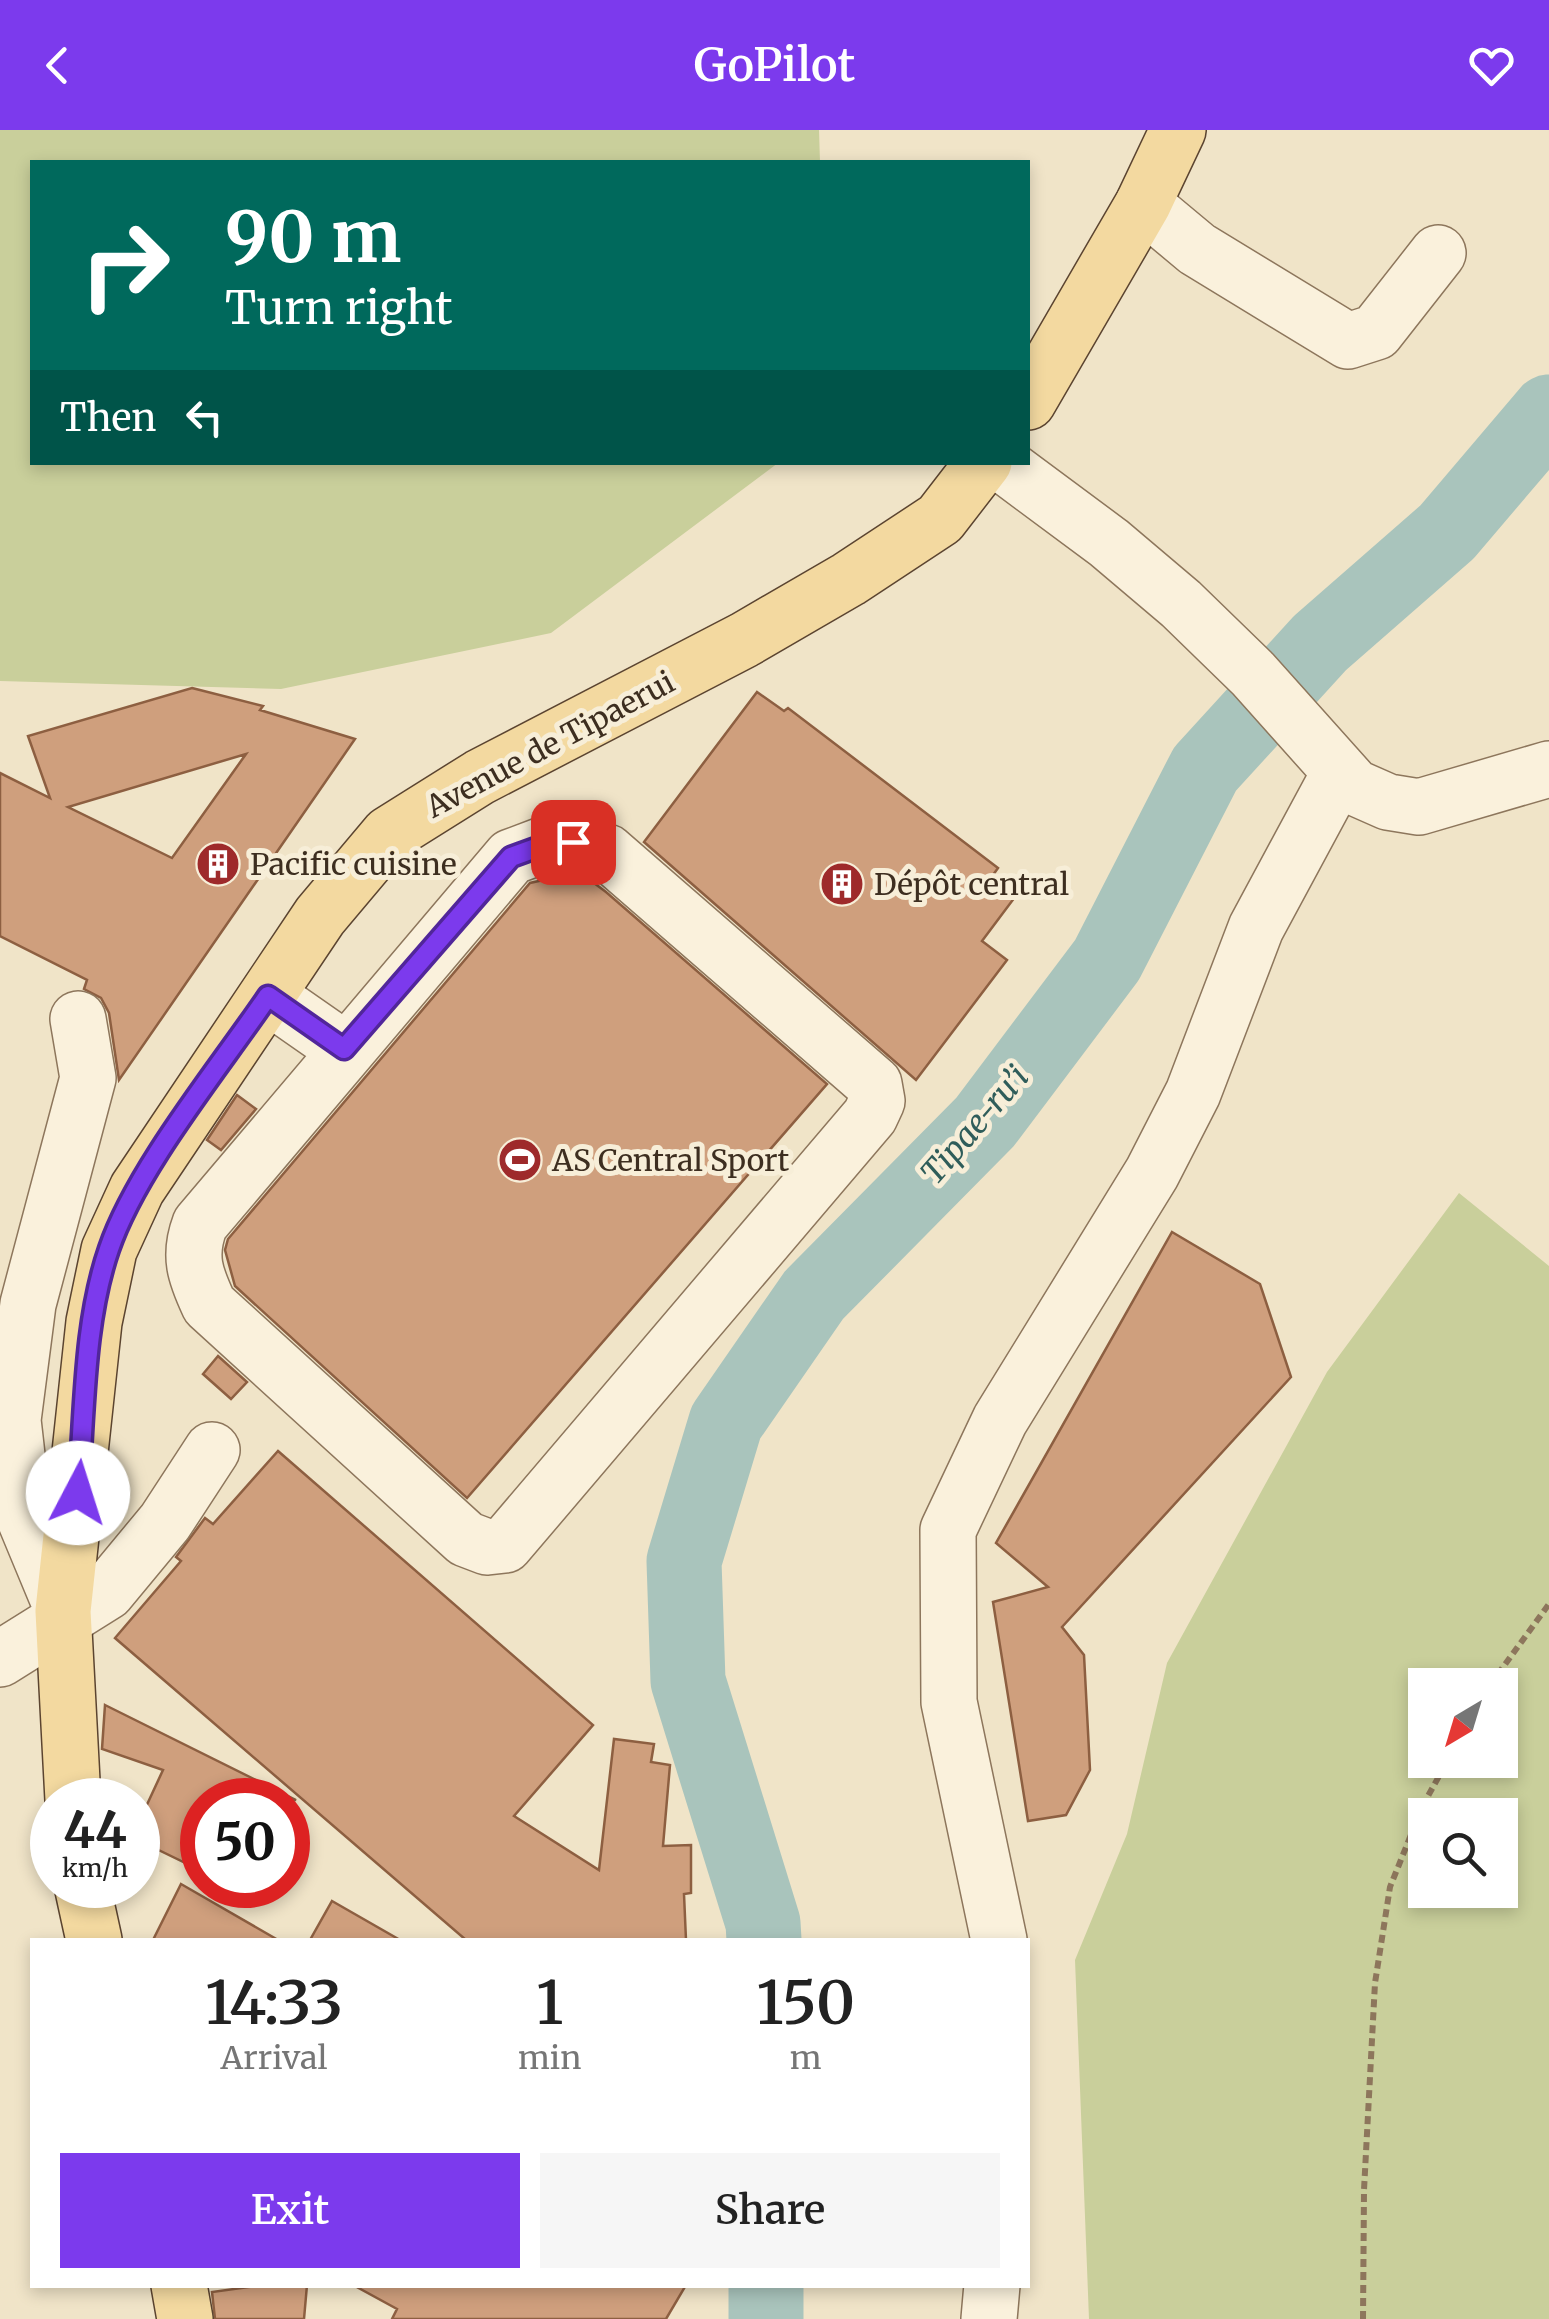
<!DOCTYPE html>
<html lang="en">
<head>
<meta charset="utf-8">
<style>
	:root { --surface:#fff; --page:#f6f6f6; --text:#222; --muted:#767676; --accent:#7c3aed }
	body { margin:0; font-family:Merriweather,serif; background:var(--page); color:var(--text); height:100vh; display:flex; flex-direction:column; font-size:38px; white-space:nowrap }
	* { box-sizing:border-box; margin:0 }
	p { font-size:32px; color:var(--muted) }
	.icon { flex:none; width:55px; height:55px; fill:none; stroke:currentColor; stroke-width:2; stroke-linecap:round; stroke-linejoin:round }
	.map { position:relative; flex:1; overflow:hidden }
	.sheet { position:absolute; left:30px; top:1808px; width:1000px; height:350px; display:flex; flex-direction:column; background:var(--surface); border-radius:0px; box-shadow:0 5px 15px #0003 }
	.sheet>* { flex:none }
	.top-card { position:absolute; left:30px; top:30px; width:1000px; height:305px; border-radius:0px; box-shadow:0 5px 15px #0003; background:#00695c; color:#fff; overflow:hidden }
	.needle { width:65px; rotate:218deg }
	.controls { position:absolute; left:1408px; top:1538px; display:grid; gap:20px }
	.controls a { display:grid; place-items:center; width:110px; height:110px; border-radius:0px; background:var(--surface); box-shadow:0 5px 15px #0003; font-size:50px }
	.speed { position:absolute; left:30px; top:1648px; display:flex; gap:20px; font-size:50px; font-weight:700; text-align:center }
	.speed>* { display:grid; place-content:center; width:130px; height:130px; border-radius:50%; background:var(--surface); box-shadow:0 5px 15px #0003; line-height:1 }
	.speed small { font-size:25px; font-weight:400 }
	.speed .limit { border:15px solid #d22; background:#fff; color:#111 }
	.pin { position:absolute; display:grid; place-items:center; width:85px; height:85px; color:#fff; margin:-42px; border-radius:20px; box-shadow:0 5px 15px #0006 }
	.me { position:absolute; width:110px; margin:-55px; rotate:5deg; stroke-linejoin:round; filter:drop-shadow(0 0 8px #0008) }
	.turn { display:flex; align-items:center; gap:35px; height:210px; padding:0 30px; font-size:45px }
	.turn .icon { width:130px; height:130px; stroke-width:2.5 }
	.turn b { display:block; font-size:70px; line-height:85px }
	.then { display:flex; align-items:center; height:95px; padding:0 30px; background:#0003; gap:20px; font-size:38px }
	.eta { display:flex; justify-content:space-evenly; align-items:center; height:170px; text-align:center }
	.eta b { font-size:60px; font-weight:600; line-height:70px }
	.cta { display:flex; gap:20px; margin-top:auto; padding:20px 30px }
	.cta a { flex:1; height:115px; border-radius:0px; background:var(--accent); color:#fff; font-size:40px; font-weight:600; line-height:115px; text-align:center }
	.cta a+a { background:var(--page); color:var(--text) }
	header { display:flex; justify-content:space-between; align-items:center; height:130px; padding:0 30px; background:var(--accent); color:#fff; font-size:45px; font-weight:600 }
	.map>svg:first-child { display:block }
	.green { fill:#c9cf9b; fill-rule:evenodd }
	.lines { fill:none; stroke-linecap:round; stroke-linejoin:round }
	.river { stroke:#a9c4bc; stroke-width:75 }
	.building { fill:#cf9f7d; stroke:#8d5f41; stroke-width:2.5; fill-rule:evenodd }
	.minor-casing { stroke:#8d765c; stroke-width:58 }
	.major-casing { stroke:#5b4430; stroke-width:58 }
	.path { stroke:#8d765c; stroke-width:6; stroke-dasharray:8 5; stroke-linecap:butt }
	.minor { stroke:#faf1dc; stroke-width:55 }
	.major { stroke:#f3d9a0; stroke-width:55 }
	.route-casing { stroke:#51269a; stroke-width:25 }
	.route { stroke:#7c3aed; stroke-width:18 }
	.labels { text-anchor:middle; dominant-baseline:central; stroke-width:10; stroke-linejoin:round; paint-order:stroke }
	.street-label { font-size:30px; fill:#3d2e20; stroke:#f7eed8 }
	.poi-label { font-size:30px; fill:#3d2e20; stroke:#f7eed8; text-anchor:start }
	.water-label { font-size:32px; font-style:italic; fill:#2f5d5a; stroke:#f7eed8 }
</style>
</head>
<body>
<header><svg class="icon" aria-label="back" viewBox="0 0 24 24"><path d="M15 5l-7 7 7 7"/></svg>GoPilot<svg class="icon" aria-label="heart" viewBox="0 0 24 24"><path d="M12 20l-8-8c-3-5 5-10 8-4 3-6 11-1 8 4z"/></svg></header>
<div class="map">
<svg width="1549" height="2189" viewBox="0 0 1549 2189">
	<rect width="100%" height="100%" fill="#f0e4c8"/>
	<path class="green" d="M0,0H819L820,32H32V332L778,333L551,503L281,559L0,551Z
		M1459,1063L1549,1136V2189H1089L1075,1830L1127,1704L1167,1533L1327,1242ZM1425,1555H1500V1630H1425ZM1425,1685H1500V1760H1425Z"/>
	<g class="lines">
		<path class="river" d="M764,1810L763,1793L688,1551L684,1431L726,1292L814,1165L985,992L1107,830L1205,639L1320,513L1447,402L1549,282
			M766,2155V2189"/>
	</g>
	<path class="building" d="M192,558L263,576L260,580L355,609L119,950L109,883L101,868L84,859L87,850L0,806V643L50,668L28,606ZM246,624L172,728L68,677Z
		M757,562L784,581L788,578L998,738L993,745L1018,763L982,811L1007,830L916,950L644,712Z
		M570,744L590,750L606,762L827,954L467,1368L235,1156L225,1120L228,1109L530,753Z
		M237,965L256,979L221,1020L207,1010Z
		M1172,1102L1260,1154L1291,1247L1062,1497L1084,1525L1090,1640L1066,1685L1028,1691L993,1472L1048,1457L996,1413Z
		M218,1226L247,1252L231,1269L203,1244Z
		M278,1321L593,1595L514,1686L599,1740L614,1609L654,1614L651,1632L670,1635L663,1716L691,1715V1763L684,1764L686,1810H466L115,1508L181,1431L176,1427L205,1388L213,1394Z
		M105,1575L254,1649L296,1670H202V1741L138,1710V1694L163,1640L102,1619Z
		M181,1754L278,1810H153Z
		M332,1771L400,1810H310Z
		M263,2155H307L304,2189H215L212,2162Z
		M353,2155H686L666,2189H392L397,2179Z"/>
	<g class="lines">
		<defs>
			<path id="minor" d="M1143,74L1197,119L1348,211L1376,202L1438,123
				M1000,332L1109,413L1181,474L1253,544L1354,657L1388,672L1419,677L1549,639
				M573,712L607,722L874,954L877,971L870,986L505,1415L487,1417L466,1409L209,1175C195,1145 188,1126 200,1094L511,727L543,715Z
				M268,866L344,919
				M63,1481L24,1387L13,1290L28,1174L88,948L78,889
				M0,1529L107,1462L165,1392L212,1320
				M999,1810L949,1572L948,1400L1000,1290L1152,1043L1193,963L1256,798L1340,642
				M989,2189L992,2155"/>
			<path id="major" d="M1028,272L1143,74L1178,0
				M73,1670L63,1481L94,1192L109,1120L137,1059L320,786L389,704L480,647L744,510L849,449L940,389L984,332
				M82,1755L94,1810
				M179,2155L185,2189"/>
		</defs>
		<use href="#minor" class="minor-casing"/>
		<use href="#major" class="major-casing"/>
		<path class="path" d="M1490,1555L1549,1474
			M1363,2189L1364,2060L1375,1853L1390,1757L1423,1675L1448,1630"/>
		<use href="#minor" class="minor"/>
		<use href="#major" class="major"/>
	</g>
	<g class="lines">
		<defs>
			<path id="route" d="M78,1363C85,1284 83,1194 109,1119C136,1039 219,938 268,866L344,919L511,727L544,715L573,712"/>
		</defs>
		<use href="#route" class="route-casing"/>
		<use href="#route" class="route"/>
	</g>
	<defs>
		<symbol id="building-disc" viewBox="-11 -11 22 22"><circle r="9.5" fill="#9e2a2b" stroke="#f7eed8"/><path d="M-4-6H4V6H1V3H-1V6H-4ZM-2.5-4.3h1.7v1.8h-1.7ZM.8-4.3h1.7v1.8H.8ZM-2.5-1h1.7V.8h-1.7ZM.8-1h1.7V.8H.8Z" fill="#fff"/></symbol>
		<symbol id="stadium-disc" viewBox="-11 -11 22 22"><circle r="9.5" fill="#9e2a2b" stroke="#f7eed8"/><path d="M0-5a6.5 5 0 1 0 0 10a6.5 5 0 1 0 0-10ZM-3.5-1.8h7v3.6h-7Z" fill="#fff"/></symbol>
	</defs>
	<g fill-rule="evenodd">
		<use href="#building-disc" x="193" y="709" width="50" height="50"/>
		<use href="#building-disc" x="817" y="729" width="50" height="50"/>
		<use href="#stadium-disc" x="495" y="1005" width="50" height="50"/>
	</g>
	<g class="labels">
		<g class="street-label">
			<text transform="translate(550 614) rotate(-28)">Avenue de Tipaerui</text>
		</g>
		<g class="poi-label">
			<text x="250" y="734">Pacific cuisine</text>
			<text x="874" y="754">Dépôt central</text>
			<text x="552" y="1030">AS Central Sport</text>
		</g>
		<g class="water-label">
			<text transform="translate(975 995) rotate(-49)">Tipae-ru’i</text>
		</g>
	</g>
</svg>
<div class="controls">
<a><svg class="needle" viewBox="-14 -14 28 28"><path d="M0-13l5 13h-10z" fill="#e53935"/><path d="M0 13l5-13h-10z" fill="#767676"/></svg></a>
<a><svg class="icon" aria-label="search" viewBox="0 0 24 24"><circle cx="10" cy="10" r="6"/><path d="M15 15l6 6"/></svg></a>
</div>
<div class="speed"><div>44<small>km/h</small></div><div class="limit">50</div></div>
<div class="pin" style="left:573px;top:712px;background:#d93025"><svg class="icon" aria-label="arrive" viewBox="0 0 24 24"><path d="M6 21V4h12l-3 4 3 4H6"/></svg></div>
<svg class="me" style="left:78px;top:1363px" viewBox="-20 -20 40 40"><circle r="19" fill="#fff"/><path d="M0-13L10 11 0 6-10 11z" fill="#7c3aed"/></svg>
<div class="top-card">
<div class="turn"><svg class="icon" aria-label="right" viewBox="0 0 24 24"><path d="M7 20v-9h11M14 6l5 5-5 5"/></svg><div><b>90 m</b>Turn right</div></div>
<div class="then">Then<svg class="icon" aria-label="left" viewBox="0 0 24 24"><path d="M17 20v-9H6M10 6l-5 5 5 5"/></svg></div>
</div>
<section class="sheet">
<div class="eta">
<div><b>14:33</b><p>Arrival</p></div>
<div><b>1</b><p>min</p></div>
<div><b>150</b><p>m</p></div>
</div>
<div class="cta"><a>Exit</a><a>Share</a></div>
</section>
</div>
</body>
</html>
